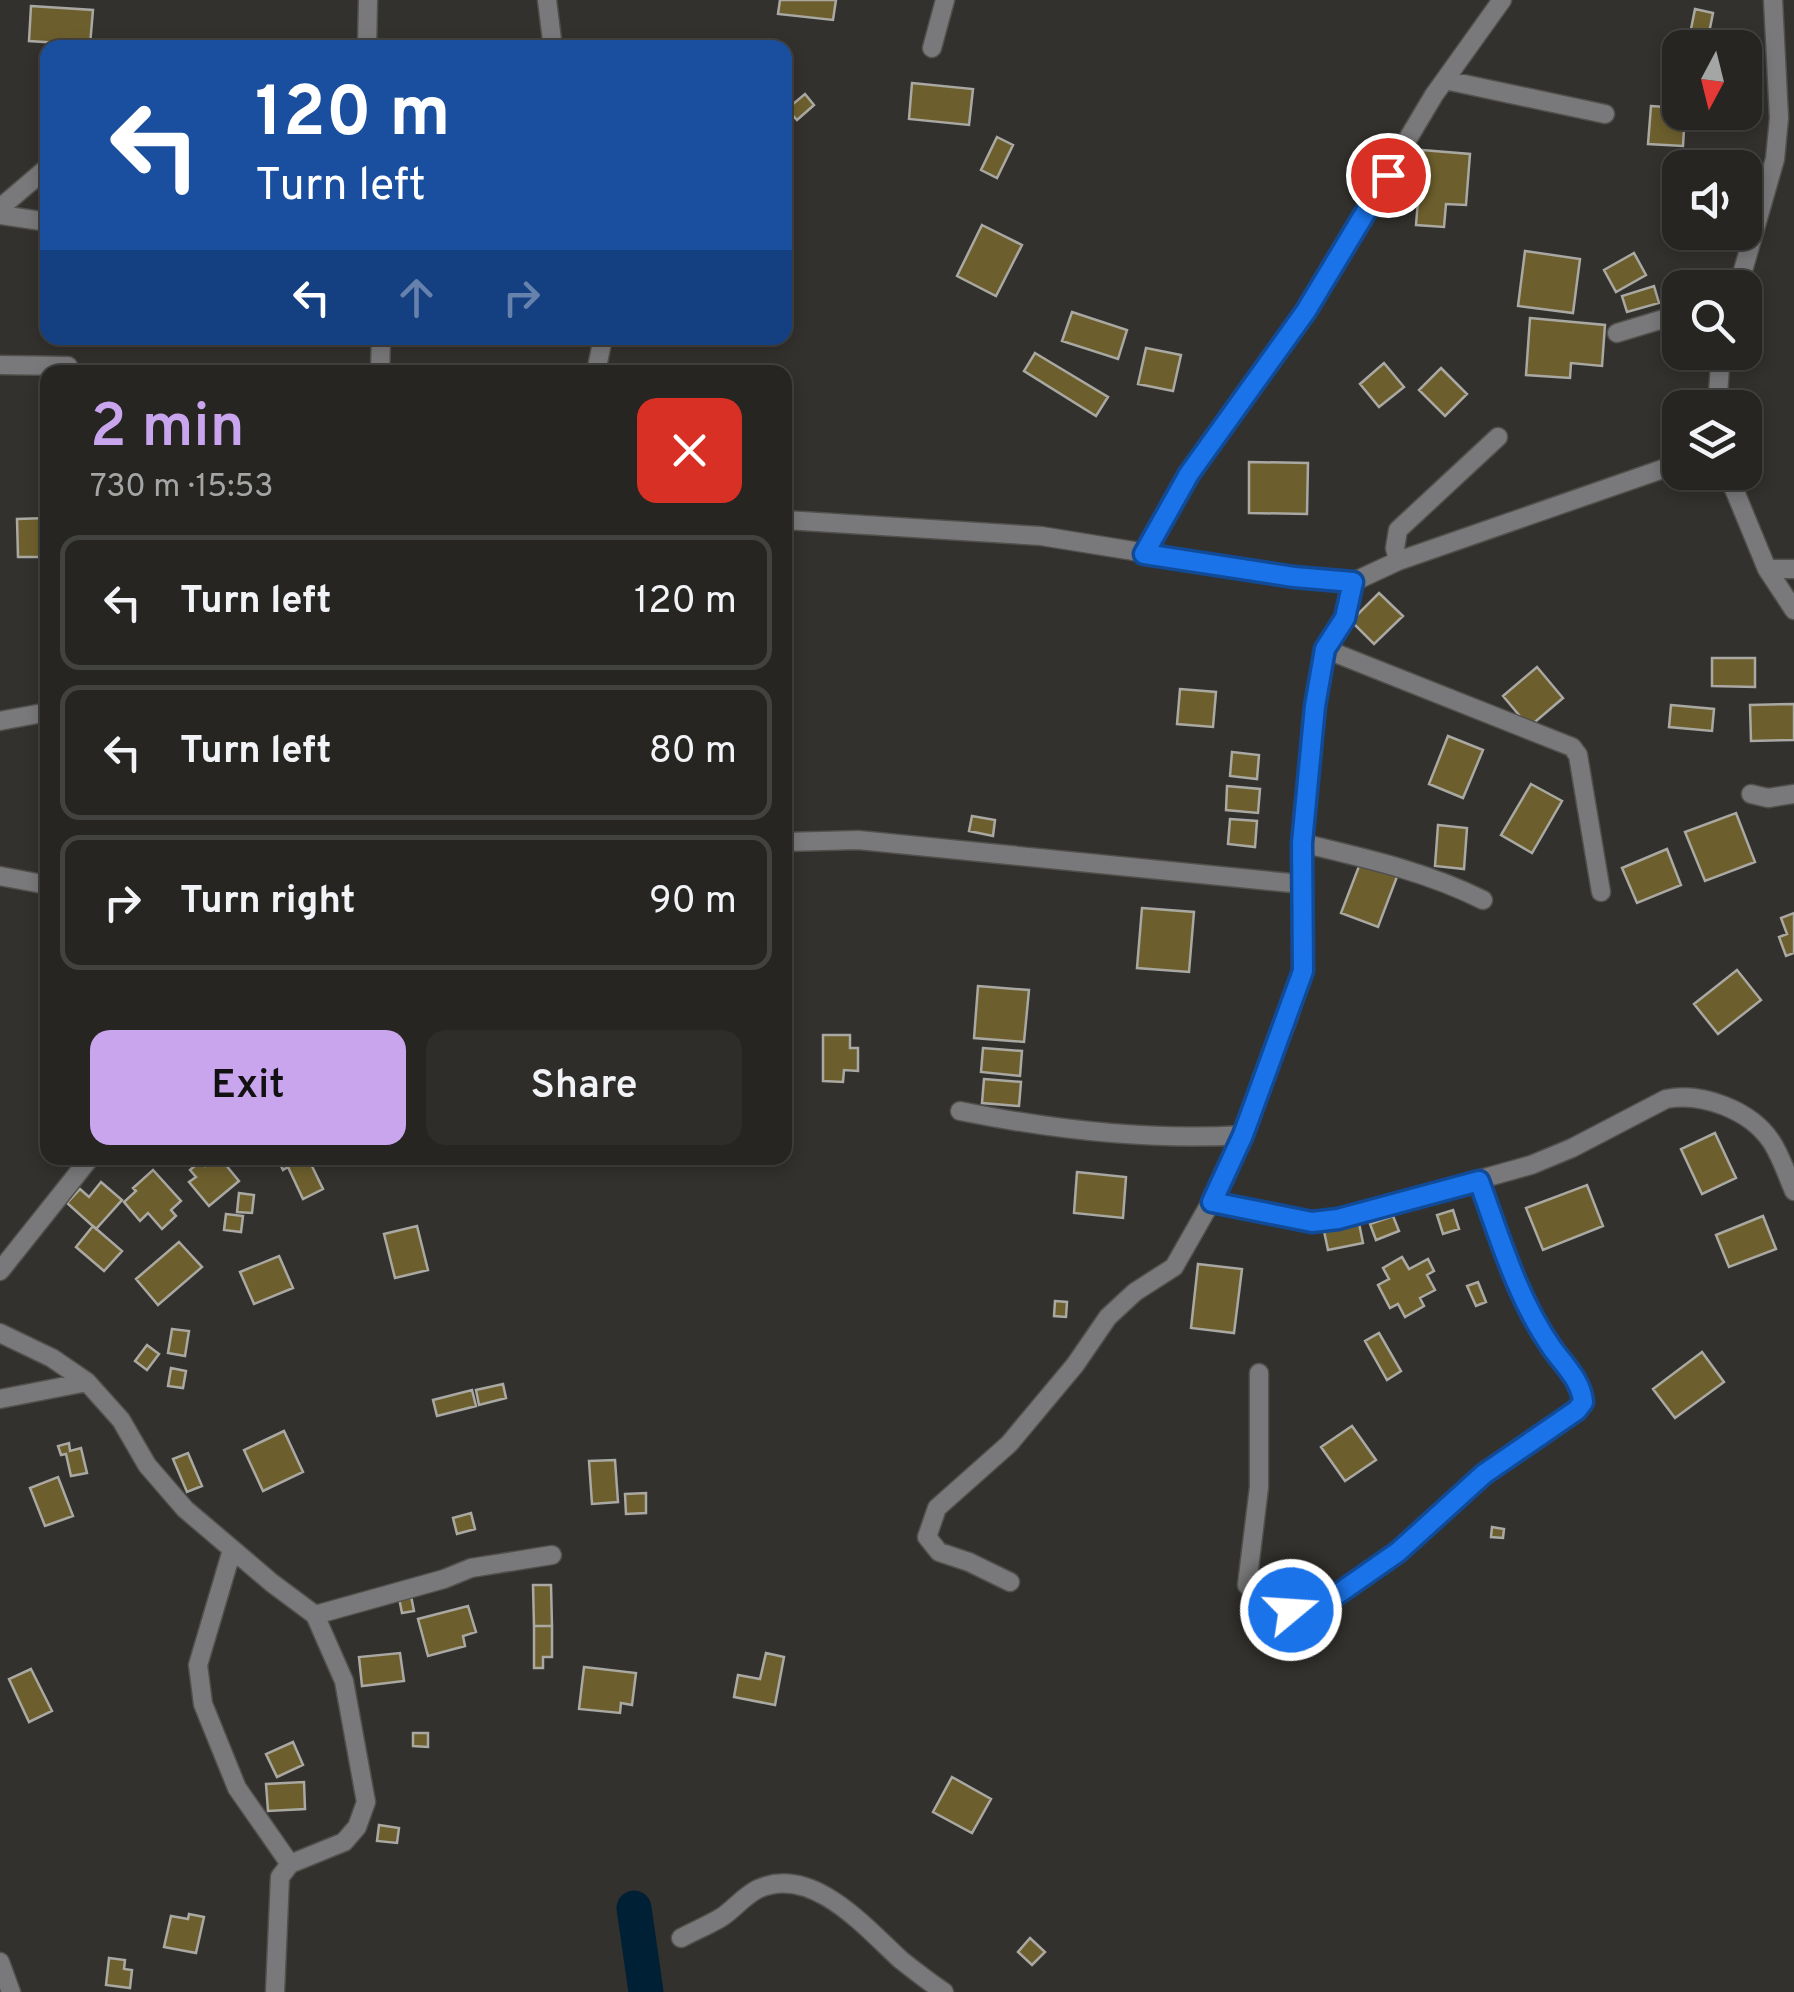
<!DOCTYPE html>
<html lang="en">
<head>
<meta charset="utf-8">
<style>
	:root { --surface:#262522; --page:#2e2d2a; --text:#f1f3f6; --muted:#a4a5a5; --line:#424240; --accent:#c9a5ee }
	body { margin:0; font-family:Overpass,sans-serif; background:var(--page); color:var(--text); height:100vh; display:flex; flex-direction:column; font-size:38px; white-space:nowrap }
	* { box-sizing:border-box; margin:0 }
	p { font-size:32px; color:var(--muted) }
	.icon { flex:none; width:55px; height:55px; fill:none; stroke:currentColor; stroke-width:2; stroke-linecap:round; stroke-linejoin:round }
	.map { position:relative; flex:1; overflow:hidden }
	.drawer { position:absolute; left:40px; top:365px; width:752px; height:800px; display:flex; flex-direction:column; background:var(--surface); border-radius:20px; box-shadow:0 5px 15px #0003,0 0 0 2px var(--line) }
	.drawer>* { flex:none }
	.guide { position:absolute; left:40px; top:40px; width:752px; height:305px; border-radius:20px; box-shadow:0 5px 15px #0003,0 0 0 2px var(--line); background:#1a4fa0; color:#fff; overflow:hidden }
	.needle { width:65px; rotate:187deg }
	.tools { position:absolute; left:1662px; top:30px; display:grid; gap:20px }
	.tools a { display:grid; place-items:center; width:100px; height:100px; border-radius:20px; background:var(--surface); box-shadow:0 5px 15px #0003,0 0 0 2px var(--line); font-size:50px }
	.pin { position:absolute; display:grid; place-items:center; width:85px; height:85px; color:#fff; margin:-42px; border:5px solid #fff; border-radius:50%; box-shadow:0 2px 10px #0007 }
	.me { position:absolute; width:110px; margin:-55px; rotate:72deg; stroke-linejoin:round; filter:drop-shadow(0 0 8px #0008) }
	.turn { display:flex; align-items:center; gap:35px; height:210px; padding:0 50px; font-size:45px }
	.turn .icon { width:130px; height:130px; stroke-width:2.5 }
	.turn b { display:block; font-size:70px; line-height:85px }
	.lanes { display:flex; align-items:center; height:95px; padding:0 50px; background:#0003; justify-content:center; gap:50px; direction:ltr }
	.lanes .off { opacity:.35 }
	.round { display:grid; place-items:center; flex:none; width:105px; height:105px; border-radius:20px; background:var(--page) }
	.headline { display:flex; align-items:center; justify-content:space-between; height:170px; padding:0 50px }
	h1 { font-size:60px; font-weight:600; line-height:75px; color:var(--accent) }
	.cta { display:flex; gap:20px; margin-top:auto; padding:20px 50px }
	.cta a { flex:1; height:115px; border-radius:20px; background:var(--accent); color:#111; font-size:40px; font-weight:600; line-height:115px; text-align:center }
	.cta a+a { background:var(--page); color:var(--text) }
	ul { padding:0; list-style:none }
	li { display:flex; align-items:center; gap:30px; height:135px; margin:0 20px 15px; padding:0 30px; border:5px solid var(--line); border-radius:20px }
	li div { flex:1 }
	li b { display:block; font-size:38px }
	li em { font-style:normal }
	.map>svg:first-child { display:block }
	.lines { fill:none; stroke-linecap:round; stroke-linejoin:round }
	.river { stroke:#002035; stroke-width:35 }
	.building { fill:#6d5f2d; stroke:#a9a8a3; stroke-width:2.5 }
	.minor-casing { stroke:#51504c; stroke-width:21 }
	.minor { stroke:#79797b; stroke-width:18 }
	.route-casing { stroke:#114b97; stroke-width:25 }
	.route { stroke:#1a73e8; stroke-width:18 }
</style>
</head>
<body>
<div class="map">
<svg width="1794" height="1992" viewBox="0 0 1794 1992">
	<rect width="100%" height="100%" fill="#33312d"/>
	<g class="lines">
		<path class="river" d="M634,1908L646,1992"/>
	</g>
	<path class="building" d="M780,0H836L833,20L778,14Z
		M31,6L93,10L90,45L29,41Z
		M1695,9L1713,13L1706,48L1688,44Z
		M912,83L973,89L969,125L909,119Z
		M805,94L814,105L797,120L787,109Z
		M1651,106L1680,108V112H1685L1683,146L1648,144Z
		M997,137L1013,145L997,178L981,170Z
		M1422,150L1470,154L1466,205L1446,204L1444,227L1416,225Z
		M1680,175V214H1676L1671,176Z
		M982,225L1022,245L996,296L957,276Z
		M1525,251L1580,259L1573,313L1518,306Z
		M1634,253L1646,275L1616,292L1604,270Z
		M1654,286L1659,303L1627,312L1622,296Z
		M1072,312L1127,330L1118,359L1062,341Z
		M1530,318L1605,325L1602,366L1571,363L1570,378L1526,375Z
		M1146,348L1181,355L1173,391L1138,384Z
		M1035,353L1108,397L1096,416L1024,371Z
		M1384,363L1404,387L1379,407L1360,384Z
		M1441,368L1467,394L1445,416L1419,390Z
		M1249,462L1308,463L1307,514L1249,513Z
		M48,518V557H18L17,519Z
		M1379,593L1403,616L1374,644L1351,621Z
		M1712,658H1755V687L1712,686Z
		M1537,667L1563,698L1529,727L1503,696Z
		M1180,689L1216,692L1213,727L1177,724Z
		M1794,704V740L1751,741L1750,705Z
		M1671,705L1714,709L1712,731L1669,727Z
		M1448,736L1483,750L1463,798L1429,784Z
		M1232,752L1259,755L1257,779L1230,776Z
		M1531,784L1562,801L1532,853L1501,835Z
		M1227,786L1260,789L1258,813L1226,810Z
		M1736,813L1755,862L1705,881L1685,832Z
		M972,816L995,820L993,836L969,831Z
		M1230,819L1257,821L1255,847L1228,844Z
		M1438,825L1467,828L1464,869L1435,866Z
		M1667,849L1681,885L1637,903L1622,868Z
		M1361,861L1398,874L1378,927L1341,913Z
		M1142,908L1194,912L1189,972L1137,968Z
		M1794,913V953L1786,956L1779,937L1787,934L1781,918Z
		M1737,970L1761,1000L1718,1034L1694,1004Z
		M978,986L1029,990L1024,1042L974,1038Z
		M823,1035H850V1048H858V1071L844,1070L843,1082L823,1081Z
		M983,1048L1022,1051L1020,1076L981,1072Z
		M984,1079L1021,1082L1019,1106L982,1103Z
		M1715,1133L1736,1178L1702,1194L1681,1149Z
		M215,1158H220L239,1181L209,1206L189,1182L196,1177L190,1170L201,1161L205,1166Z
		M277,1158H308L323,1189L303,1199L288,1167L283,1170Z
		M153,1170L181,1201L171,1210L176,1216L162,1229L148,1213L140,1221L124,1202L136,1191L133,1188Z
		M1077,1172L1126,1177L1123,1218L1074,1213Z
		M101,1182L122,1200L96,1229L67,1203L80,1189L89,1197Z
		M1587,1185L1603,1226L1543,1250L1526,1208Z
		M239,1193L254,1195L252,1213L237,1212Z
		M1453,1210L1459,1229L1443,1234L1437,1215Z
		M226,1214L243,1216L241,1232L224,1230Z
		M1393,1216L1399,1231L1376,1240L1370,1224Z
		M1763,1216L1776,1249L1729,1267L1716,1235Z
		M1359,1223L1363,1243L1328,1250L1324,1231Z
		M93,1226L122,1251L104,1271L76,1247Z
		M417,1226L428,1270L395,1278L384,1234Z
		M179,1242L202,1267L158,1305L136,1279Z
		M279,1256L293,1288L254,1304L240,1272Z
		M1402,1257L1409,1269L1428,1259L1434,1271L1427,1275L1435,1290L1420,1298L1424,1306L1405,1317L1398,1304L1390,1308L1378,1285L1389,1279L1383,1268Z
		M1198,1264L1242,1269L1234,1333L1191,1328Z
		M1478,1282L1486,1302L1476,1306L1467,1286Z
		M1055,1301L1067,1302L1066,1317L1054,1316Z
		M172,1329L189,1331L185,1356L168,1353Z
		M1379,1333L1401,1371L1387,1380L1365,1341Z
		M147,1345L159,1354L147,1370L135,1361Z
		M1702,1352L1724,1382L1675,1418L1653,1389Z
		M171,1368L186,1371L183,1388L168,1386Z
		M503,1384L506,1398L479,1405L476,1390Z
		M472,1390L476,1406L437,1416L433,1400Z
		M1352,1426L1376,1460L1345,1481L1321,1447Z
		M284,1431L303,1472L263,1491L244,1450Z
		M69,1443L70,1451L81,1448L87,1473L71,1476L66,1454L61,1455L58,1446Z
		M188,1453L202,1486L187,1492L173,1459Z
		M615,1460L618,1502L592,1504L589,1461Z
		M58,1477L73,1516L45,1526L30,1488Z
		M646,1493V1513L626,1514L625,1494Z
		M471,1513L475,1529L457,1534L453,1518Z
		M1492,1527L1504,1529L1503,1538L1491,1537Z
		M533,1585H551L552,1626H534Z
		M411,1596L414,1611L402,1613L399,1598Z
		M468,1606L476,1632L463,1636L465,1646L428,1656L418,1619Z
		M534,1626H552V1657H543V1668H534Z
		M400,1653L404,1681L362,1686L359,1657Z
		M766,1653L784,1657L775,1705L734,1697L738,1675L760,1679Z
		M584,1667L636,1673L632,1705L621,1703L620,1713L579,1709Z
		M31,1669L52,1711L29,1722L9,1679Z
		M413,1733H428V1747L413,1746Z
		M293,1742L303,1765L277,1777L266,1754Z
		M952,1777L991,1799L972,1833L933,1812Z
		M304,1782L305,1809L268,1811L266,1784Z
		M379,1825L399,1828L397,1843L377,1841Z
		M189,1914L204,1917L196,1953L164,1947L171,1916L188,1919Z
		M1030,1938L1045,1952L1032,1965L1018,1952Z
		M109,1958L125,1960L124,1969L132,1970L130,1988L106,1985Z"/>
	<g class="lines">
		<defs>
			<path id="minor" d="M547,0L553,48
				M367,48L368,0
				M932,48L945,0
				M1445,80L1605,114
				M0,208L48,167
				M0,215L48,222
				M1738,288L1775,159L1779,118L1773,0
				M1617,333L1680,314
				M0,365L68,366
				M380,372L381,338
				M596,372L603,338
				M1717,408L1721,352
				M1727,472L1767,569L1794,610
				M785,520L1041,536L1294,577L1353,582
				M1143,554L1189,474L1305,311L1434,95L1502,0
				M1398,561L1395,548L1398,530L1498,437
				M1767,569H1794
				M1325,649L1572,747L1578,755L1601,892
				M0,721L48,712
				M1751,794L1768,798L1794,794
				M785,842L858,840L1301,884
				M1302,843C1364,858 1425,871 1483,900
				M0,876L48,885
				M960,1111C1054,1130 1147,1141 1243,1135
				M1211,1202L1296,1220L1338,1219L1531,1165L1572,1148L1666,1099C1702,1092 1750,1110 1771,1141C1781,1156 1787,1175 1794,1191
				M0,1271L90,1158
				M0,1333L52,1358L87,1382L121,1420L147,1465L185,1509L272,1583L315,1615L344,1681L366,1802L357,1827L344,1842L290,1864L280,1877L275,1992
				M1259,1373V1487L1247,1585L1271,1608L1312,1613L1398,1552L1484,1474L1577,1410L1583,1402C1582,1382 1567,1370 1556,1355C1518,1304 1500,1240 1479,1181
				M0,1399L87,1382
				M232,1550L198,1665L203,1704L237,1788L290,1864
				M1010,1582L969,1562L939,1552L927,1537L937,1508L1009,1444L1075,1365L1108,1317L1135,1292L1174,1267L1211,1202L1243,1135L1289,1016L1303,971L1302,843L1315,706L1325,649L1345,618L1353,582L1398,561L1680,463
				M315,1615L444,1579L471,1568L552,1555
				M681,1938C694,1931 709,1925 722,1917C734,1909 745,1895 758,1889C812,1864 866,1928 901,1960C915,1971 929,1982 944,1992
				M0,1962L11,1992"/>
		</defs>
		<use href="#minor" class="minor-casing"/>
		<use href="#minor" class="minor"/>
	</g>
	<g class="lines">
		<defs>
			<path id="route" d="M1291,1610L1312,1612L1398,1552L1484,1474L1577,1410L1583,1402C1581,1380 1564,1365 1552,1348C1517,1298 1500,1238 1479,1181L1338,1219L1312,1222L1212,1202L1243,1135L1303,971L1302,843L1315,706L1325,649L1345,618L1353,582L1294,577L1144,554L1189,474L1306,311L1388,175"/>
		</defs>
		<use href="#route" class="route-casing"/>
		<use href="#route" class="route"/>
	</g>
</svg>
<div class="tools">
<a><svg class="needle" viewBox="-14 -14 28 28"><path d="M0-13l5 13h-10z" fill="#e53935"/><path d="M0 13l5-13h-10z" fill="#a4a5a5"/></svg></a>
<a><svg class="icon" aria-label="sound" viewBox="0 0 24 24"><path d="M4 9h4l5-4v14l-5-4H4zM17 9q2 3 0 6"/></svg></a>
<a><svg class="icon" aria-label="search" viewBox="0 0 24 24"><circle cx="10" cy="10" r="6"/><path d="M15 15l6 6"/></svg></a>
<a><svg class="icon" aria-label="layers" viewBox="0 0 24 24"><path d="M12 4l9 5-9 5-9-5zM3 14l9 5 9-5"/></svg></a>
</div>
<div class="pin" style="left:1388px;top:175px;background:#d93025"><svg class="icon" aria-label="arrive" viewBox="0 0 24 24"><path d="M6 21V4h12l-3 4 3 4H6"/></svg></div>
<svg class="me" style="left:1291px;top:1610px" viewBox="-20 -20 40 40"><circle r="17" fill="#1a73e8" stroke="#fff" stroke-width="3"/><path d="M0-11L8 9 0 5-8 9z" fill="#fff"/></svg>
<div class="guide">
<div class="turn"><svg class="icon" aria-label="left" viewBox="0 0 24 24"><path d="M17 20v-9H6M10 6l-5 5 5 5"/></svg><div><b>120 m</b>Turn left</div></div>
<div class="lanes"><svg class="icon" aria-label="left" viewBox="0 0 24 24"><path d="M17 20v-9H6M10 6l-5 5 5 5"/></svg><svg class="icon off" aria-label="ahead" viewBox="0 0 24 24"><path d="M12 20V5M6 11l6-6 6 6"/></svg><svg class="icon off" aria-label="right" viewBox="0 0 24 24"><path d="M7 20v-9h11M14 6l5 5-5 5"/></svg></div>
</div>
<section class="drawer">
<div class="headline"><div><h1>2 min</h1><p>730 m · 15:53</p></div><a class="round" style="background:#d93025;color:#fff"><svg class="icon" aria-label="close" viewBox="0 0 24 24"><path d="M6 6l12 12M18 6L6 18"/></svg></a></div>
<ul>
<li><svg class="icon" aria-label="left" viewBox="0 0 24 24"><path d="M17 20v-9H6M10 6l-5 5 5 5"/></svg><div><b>Turn left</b></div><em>120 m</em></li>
<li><svg class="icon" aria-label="left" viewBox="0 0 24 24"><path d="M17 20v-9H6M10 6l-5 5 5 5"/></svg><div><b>Turn left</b></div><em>80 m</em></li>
<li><svg class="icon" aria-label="right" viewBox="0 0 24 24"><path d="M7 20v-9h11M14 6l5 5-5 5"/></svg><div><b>Turn right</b></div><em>90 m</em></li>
</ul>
<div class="cta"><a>Exit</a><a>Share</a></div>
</section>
</div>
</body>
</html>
